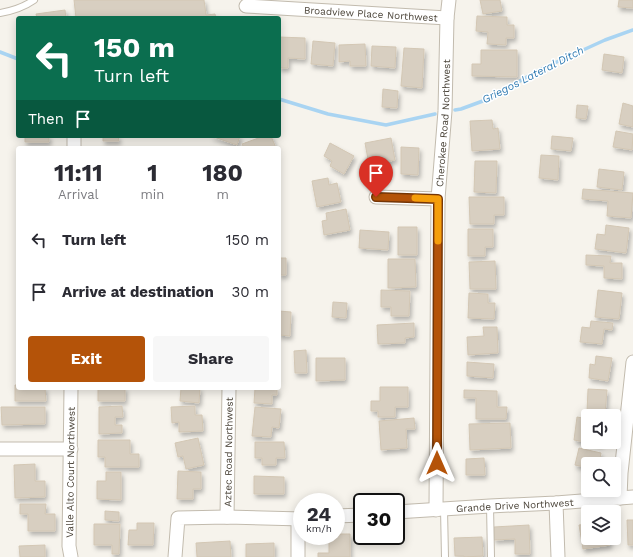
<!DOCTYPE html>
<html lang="en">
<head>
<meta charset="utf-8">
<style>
	:root { --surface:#fff; --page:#f7f7f7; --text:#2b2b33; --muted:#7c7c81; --accent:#b45309 }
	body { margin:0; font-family:"Work Sans",sans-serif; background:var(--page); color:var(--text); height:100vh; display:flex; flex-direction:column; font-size:15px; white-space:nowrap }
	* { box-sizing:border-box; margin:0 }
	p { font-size:13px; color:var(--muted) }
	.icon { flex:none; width:22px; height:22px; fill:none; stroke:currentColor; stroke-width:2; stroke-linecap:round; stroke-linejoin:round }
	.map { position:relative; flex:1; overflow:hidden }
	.drawer { position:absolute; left:16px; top:146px; width:265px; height:244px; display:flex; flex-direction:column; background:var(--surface); border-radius:4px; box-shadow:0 2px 10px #0003 }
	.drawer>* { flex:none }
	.top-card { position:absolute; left:16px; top:16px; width:265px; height:122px; border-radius:4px; box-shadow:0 2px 10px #0003; background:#0b6e4f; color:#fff; overflow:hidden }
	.buttons { position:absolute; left:581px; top:409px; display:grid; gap:8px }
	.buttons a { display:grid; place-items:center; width:40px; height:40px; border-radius:4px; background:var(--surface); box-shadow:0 2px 10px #0003; font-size:20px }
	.speed { position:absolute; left:293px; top:493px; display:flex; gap:8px; font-size:20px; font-weight:700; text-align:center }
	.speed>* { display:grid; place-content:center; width:52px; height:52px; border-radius:50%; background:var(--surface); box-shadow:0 2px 10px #0003; line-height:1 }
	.speed small { font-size:10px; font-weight:400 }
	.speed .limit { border:2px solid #111; border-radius:6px; background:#fff; color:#111 }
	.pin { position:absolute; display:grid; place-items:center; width:34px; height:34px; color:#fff; margin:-41px -17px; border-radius:50% 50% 50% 0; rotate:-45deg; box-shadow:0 0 4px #0007 }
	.pin .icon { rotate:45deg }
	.me { position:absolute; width:44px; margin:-22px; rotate:0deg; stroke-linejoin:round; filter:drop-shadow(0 0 3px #0008) }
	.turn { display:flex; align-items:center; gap:14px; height:84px; padding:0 12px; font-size:18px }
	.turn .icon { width:52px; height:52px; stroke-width:2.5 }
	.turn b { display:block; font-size:28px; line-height:34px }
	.then { display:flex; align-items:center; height:38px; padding:0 12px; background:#0003; gap:8px; font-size:15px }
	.eta { display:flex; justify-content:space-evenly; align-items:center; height:68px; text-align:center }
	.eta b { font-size:24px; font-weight:700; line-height:28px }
	.button { display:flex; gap:8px; margin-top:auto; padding:8px 12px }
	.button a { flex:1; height:46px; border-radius:4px; background:var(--accent); color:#fff; font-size:16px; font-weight:700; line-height:46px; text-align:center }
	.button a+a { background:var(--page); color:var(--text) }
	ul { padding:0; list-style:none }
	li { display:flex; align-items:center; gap:12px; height:52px; padding:0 12px }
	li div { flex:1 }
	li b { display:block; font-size:15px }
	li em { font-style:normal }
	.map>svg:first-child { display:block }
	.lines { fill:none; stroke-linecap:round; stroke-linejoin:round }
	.stream { stroke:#a9d4f2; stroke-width:3.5 }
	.building { fill:#d8cfc1; stroke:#d3c7b4; filter:url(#shadow) }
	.lane-casing { stroke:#c2bbae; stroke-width:8 }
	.street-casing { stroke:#c2bbae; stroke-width:15 }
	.lane { stroke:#fff; stroke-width:6 }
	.street { stroke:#fff; stroke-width:13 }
	.route-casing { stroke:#753606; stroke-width:10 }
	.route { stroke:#b45309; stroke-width:7 }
	.slow { stroke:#f59e0b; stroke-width:7 }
	.labels { text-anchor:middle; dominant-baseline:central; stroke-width:3; stroke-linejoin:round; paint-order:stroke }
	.street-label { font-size:10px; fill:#4b4439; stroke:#fff }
	.water-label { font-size:11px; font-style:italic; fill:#2e7ab2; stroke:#fff }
</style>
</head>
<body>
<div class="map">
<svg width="633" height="557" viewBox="0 0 633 557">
	<defs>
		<filter id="shadow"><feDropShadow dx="2" dy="3.5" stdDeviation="2" flood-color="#0004"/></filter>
	</defs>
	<rect width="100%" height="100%" fill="#f6f3ec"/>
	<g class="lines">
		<path class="stream" d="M0,52L18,59
			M279,99L328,114L386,125L435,114
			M455,110L461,109L491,98L537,71L605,40L633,30"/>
	</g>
	<path class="building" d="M74,0H204L206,15L215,14L216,18H76Z
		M480,0H500L502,11L483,14Z
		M619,0H633V8L618,7Z
		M65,10L66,18H37L36,14Z
		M477,16L507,17V25H514V38H506V45L487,44L488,32L476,31Z
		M279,37L305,38V59L288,58V68H279Z
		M313,41L335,43L333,66L311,64Z
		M365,44L366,66H350V61L339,62V45Z
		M372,46L396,47L395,68L371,66Z
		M404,48L424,49L422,88L401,86Z
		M481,50H517V77L472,76V64H481Z
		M604,54L624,57L622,73L602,70Z
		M383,89L398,91L397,108L382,107Z
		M623,103L633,106V127L619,124Z
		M577,105L588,106L586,119L576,118Z
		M492,120L493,129L498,128L500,149L472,151L470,121Z
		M616,131L633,134L632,150L613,147Z
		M25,136H49V142H25Z
		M103,136H118L119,141H103Z
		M211,136H240L237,145Z
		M264,136H271L276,148H244L242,144Z
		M552,136L573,138L571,151L551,149Z
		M391,138L395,160L369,165L365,143Z
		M330,143L354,156L344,174L330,166L332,161L324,156Z
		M401,147L419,148L418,175L401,174Z
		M541,155L559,156L558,180L539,178Z
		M475,161H497L496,193L474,192Z
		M599,169L624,172L622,190L597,187Z
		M328,178L329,185L337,183L341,202L317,207L312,181Z
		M583,189L633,193L631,218L607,216L608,201L582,199Z
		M469,197H504V215H494V224H470Z
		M346,209L350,230L324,235L322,221L327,220L326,213Z
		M606,225L629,228L626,253L595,249L597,234L605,235Z
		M398,227H417V255H398Z
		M468,229H493V247H485V256H468Z
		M360,230L389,232L388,250L359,248Z
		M586,255L611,256L610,263H622V279L604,278V266L586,265Z
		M279,258H286V275H279Z
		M388,259H415L416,287L388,288Z
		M495,261L496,289H470L469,262Z
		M381,290L410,291L409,316H391V307H381Z
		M598,290L622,293L619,319L595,317Z
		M469,293L488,294V303H495L494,319L468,318Z
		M333,302L347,303L346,318L332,317Z
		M279,311L291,312L290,336L279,335Z
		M591,321L613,323L612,330L604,329L602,344L580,342L582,327L590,328Z
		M414,323V337L405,338V343L378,344L377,325Z
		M483,327H497L498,353L468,355L467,337L484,336Z
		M306,350L307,373H295L294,351Z
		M596,356L612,358L608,381L589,378L590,364L595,365Z
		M316,358H345V380L316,381Z
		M467,362L494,364L493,378L467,376Z
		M15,385H18V388H45L46,401H15Z
		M380,387H408V407H395V417H378V411H371V401H380Z
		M98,388H125V401H98Z
		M181,388H200L199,403L180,401Z
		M255,388H277V395H272V404L254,403Z
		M588,389L607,390L605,414L587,412Z
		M464,390L497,391V407H507L506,419H476V398H464Z
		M122,406L123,417H115V425H122V433L99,434V407Z
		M195,406V415H202L203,431L179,432V422L172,423L171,407Z
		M1,407H45V424L2,425Z
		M255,407L281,409L279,428L272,427L271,437L252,436Z
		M577,417L588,419V442H601V445L574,440Z
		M414,418L415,429H406L407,448L381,450L379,421Z
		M510,423L511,448L470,450L469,424Z
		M198,438L204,465L186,469L183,456L178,457L175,443Z
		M98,440H130V454H139V467H105V457H98Z
		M255,442H284L285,458H276V465H262V458H255Z
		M579,448L601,453L599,464H588V476L582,475L584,467L575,465Z
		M484,458L485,475H466V459Z
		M35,464V481H45V497L15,498L14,465Z
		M178,471L201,472V489H193V499H177Z
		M106,472H121V500L97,499V481H106Z
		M254,476L284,477V494H254Z
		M20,504H46L45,514H55V531H28V514H20Z
		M105,511L119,512V521L105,520Z
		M627,520H633V545H628Z
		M137,523H154L153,545H128L129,530H137Z
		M94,524H120L119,554H112V545H94Z
		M588,524V538H609L610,545L583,549L579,525Z
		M529,525L530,554H515V539L494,540V527Z
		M336,534H350V557H318V553H329V536H336Z
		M482,537L483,556L464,557V556H455L454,538Z
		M230,541L231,557H197L196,543Z
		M274,543V557H246V544Z
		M45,545V557H20L19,546Z"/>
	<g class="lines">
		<defs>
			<path id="lane" d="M0,13C12,11 24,7 34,0
				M490,506L491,557
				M444,509L445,557"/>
			<g id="street">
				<path id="s1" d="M246,6L447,18"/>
				<path d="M74,148V136"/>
				<path d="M376,197L438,199"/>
				<path d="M0,449H71"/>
				<path d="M620,498L621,473L633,362"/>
				<path d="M556,503L558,557"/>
				<path id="s2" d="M436,510L438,199L445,111L447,18L449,0"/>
				<path id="s3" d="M396,512L490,506L556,503L633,497"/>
				<path d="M336,516L362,515"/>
				<path id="s4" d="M227,517L229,388"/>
				<path id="s5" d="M71,557L69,546L71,388"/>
				<path d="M175,557L178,518L227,517L302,519"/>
				<path d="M298,557V519"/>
			</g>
		</defs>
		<use href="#lane" class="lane-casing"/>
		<use href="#street" class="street-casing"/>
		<use href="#lane" class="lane"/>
		<use href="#street" class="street"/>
	</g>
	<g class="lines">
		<defs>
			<path id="route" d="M376,197L438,199L437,463"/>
		</defs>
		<use href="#route" class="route-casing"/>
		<use href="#route" class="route"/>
		<path class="slow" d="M415,198L438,199V241"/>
	</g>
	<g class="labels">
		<g class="street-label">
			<text stroke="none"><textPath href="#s1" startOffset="125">Broadview Place Northwest</textPath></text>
			<text stroke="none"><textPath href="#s2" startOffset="387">Cherokee Road Northwest</textPath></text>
			<text stroke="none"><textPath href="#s4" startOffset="65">Aztec Road Northwest</textPath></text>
			<text stroke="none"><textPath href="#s5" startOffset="85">Valle Alto Court Northwest</textPath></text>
			<text stroke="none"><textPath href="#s3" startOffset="119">Grande Drive Northwest</textPath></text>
		</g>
		<g class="water-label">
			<text transform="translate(533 75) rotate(-27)">Griegos Lateral Ditch</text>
		</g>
	</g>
</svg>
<div class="buttons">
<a><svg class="icon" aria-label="sound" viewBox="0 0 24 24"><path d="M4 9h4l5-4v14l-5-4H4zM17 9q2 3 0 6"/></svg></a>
<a><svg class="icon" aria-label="search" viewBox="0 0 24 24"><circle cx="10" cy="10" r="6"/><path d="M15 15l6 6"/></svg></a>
<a><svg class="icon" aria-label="layers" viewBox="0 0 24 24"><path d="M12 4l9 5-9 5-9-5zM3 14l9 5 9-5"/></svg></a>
</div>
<div class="speed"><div>24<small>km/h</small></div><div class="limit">30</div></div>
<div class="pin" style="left:376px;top:197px;background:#d93025"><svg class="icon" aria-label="arrive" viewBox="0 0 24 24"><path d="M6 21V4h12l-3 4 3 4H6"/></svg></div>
<svg class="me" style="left:437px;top:463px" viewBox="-20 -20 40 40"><path d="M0-17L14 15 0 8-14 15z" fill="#b45309" stroke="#fff" stroke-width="4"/></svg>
<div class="top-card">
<div class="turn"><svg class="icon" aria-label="left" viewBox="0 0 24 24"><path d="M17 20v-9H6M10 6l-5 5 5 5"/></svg><div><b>150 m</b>Turn left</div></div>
<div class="then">Then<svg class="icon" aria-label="arrive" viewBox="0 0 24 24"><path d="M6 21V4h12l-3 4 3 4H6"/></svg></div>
</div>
<section class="drawer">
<div class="eta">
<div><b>11:11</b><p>Arrival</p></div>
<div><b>1</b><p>min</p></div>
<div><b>180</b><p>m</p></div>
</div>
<ul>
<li><svg class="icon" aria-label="left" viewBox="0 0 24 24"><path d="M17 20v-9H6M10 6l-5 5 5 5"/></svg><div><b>Turn left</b></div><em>150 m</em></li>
<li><svg class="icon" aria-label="arrive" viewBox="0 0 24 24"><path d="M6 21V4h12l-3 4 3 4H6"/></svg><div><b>Arrive at destination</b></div><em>30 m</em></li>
</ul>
<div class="button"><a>Exit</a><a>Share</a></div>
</section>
</div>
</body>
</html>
